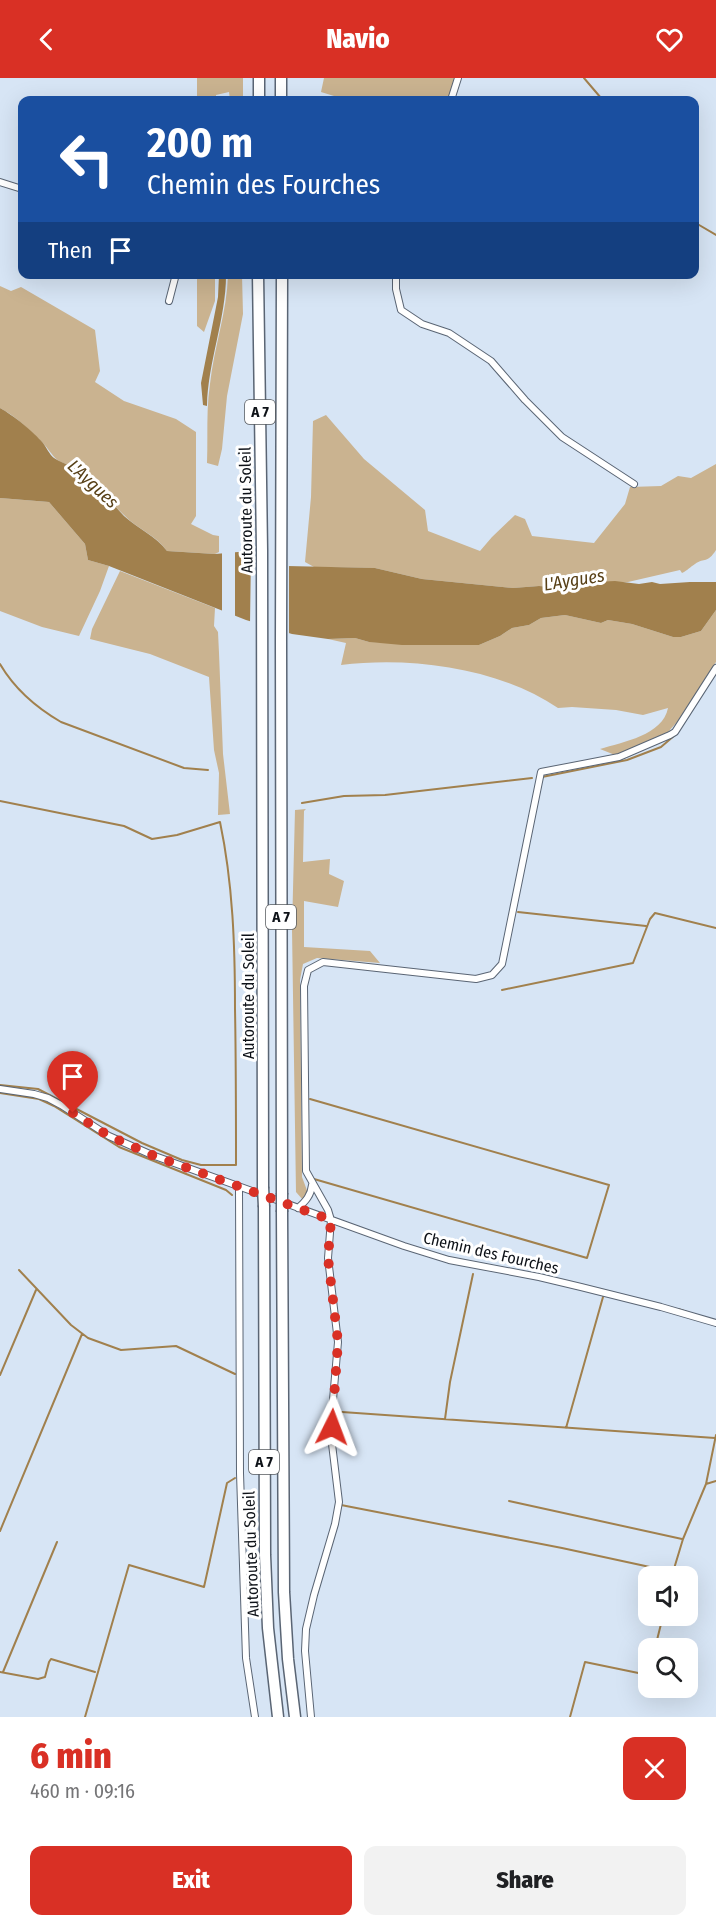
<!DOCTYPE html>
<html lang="en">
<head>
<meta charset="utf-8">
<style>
	:root { --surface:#fff; --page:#f2f2f2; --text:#202124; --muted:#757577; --accent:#d93025 }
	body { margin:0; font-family:"Fira Sans Condensed",sans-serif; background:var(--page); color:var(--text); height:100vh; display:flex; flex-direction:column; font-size:22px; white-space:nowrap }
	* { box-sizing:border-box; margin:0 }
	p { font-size:20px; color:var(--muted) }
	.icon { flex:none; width:33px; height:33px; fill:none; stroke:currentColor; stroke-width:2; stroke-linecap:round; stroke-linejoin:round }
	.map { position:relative; height:1639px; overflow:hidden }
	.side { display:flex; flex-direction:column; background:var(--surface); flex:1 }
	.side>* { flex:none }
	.banner { position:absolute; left:18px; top:18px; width:681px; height:183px; border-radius:12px; box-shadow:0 6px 24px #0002; background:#1a4fa0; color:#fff; overflow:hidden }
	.buttons { position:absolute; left:638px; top:1488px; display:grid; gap:12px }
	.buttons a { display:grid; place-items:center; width:60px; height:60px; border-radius:12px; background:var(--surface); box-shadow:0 6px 24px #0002; font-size:30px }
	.pin { position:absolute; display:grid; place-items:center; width:51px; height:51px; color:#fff; margin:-62px -26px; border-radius:50% 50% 50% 0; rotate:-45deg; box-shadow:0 0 6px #0007 }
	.pin .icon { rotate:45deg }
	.me { position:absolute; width:66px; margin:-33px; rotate:3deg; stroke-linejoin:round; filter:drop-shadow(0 0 4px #0008) }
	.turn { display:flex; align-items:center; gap:21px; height:126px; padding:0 30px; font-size:27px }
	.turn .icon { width:78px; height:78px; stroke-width:2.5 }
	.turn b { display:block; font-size:42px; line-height:51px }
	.then { display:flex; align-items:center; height:57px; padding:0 30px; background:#0003; gap:12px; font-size:22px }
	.round { display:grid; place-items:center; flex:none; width:63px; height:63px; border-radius:12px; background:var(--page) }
	.summary { display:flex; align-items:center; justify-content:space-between; height:102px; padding:0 30px }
	h1 { font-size:36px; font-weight:800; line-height:45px; color:var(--accent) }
	.primary-button { display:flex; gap:12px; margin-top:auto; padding:12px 30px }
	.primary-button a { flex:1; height:69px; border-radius:12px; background:var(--accent); color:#fff; font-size:24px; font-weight:800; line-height:69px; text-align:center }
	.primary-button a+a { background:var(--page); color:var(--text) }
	header { display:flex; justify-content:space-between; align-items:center; height:78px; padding:0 30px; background:var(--accent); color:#fff; font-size:27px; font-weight:800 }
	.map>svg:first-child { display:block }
	.green { fill:#cab390 }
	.water { fill:#a1804d }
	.pier { fill:#d7e5f5 }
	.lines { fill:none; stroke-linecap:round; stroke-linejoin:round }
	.stream { stroke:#a1804d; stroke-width:2 }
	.street-casing { stroke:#5a6574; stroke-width:8 }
	.highway-casing { stroke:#5a6574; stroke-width:13 }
	.street { stroke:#fff; stroke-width:6 }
	.highway { stroke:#fff; stroke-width:10 }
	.highway-bridge-casing { stroke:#5a6574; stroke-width:13; stroke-linecap:butt }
	.highway-bridge { stroke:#fff; stroke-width:10 }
	.route { stroke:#d93025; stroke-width:10; stroke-dasharray:0 18 }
	.labels { text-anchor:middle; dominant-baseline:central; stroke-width:6; stroke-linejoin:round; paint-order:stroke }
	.shield { fill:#fff; stroke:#56595d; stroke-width:1.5 }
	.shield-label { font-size:15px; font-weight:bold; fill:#0e1218 }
	.street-label { font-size:16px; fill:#0e1218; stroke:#fff }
	.water-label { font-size:18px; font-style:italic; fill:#584017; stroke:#fff }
</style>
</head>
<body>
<header><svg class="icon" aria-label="back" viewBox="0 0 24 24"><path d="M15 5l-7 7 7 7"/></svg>Navio<svg class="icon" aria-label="heart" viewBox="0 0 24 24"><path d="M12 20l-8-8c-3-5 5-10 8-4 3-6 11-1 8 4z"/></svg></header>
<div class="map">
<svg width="716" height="1639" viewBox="0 0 716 1639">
	<rect width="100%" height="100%" fill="#d7e5f5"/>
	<path class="green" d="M197,0H243V22H230L229,14L216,17V22H197Z
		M324,0H456L448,22H347L321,14Z
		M197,197H215V223L204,254L197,248Z
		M228,197H242L243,236L227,318L222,371L218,388L207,385C208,359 206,332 210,306C214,269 227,234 228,197Z
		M0,208L11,213L21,209L95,252L100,293L95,304L124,323L176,341L196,354V438L191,446L213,457L219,458V474L215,476L167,473C156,457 137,451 124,437C107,421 91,404 74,387C54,386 53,375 41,363C29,351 15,338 0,330Z
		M326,337L364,381L425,432L428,453L480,473L492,459L515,437L525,441L532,458L594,465L625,426L630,409L661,408L678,398L691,400L716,386V472C707,486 705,479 695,486C690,489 688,492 682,495L680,492L628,504H595L579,511L539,508L513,510L422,501L375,490L314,489L305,484L311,419L313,343Z
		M0,420L49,424L85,466L88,482L109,488L100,513L79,558L42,549L0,533Z
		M120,493L215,530L214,548L218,554L219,575L223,676L230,736L218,737L219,695L214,672L209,599L150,576L90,561L92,551Z
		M716,532V584L677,644L668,654L615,677L600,671C623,664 663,657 668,630L643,637L616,632L572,629L558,630C499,590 411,578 341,587L346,565L328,561L355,560L369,564L479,567L500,558L512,550L529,547L541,540L565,537L601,545L608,542L632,546L673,559H681L701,553Z
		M306,731L304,733L303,784L330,781L329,796L344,803L338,829L304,823V869L370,873L380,885L317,880L303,886L300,902L302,1099L308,1115L303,1122L296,1114L292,851L295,732Z"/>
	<path class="water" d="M219,197H226C226,241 208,283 207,328L203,327L201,305L218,219Z
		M0,330C13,337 34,354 43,365C47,370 49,376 54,380C65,388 77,387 87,396C101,408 111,425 124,438C138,451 156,458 167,473L215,476L238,474L287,488L375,490L422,501L513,510L539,508L579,511L595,504L615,503L639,506L652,504L660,506L690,504H716V532L701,553L681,559H673L632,546L608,542L601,545L565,537L541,540L529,547L512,550L500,558L479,567H402L369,564L355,560L328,561L292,556L246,542L109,488L88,482L85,466L49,424L0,420Z"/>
	<path class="pier" d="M235,471V541L222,536V472Z
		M251,474L289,485V558L250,546Z"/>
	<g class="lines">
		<path class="stream" d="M584,0L601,20
			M694,144L716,157
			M0,586C14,610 37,630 61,644L184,690L208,692
			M542,699L627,682L661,669L675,657
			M0,723L124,748L152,761L177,757L220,744C233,806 235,868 235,931C236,983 236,1035 236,1087H201L182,1082L142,1065L38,1011L0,1007
			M302,725L344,718L385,717L532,700
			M518,834L646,848
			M502,912L633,885L650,841L655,835L716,850
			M0,1015L39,1021L54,1028L119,1069L226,1112L232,1117
			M310,1021L609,1107L587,1180L314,1101
			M19,1192L71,1247L88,1260L121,1272L176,1268L235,1296
			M678,1231L687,1234
			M0,1297L36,1212
			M342,1334L715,1360
			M445,1341L450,1304L473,1196
			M566,1350L603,1219
			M706,1406L716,1357
			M509,1423L682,1461
			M341,1427L562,1470L673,1494L683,1461L706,1406L716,1403
			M0,1453L82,1256
			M655,1570L663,1538
			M0,1594L38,1601L45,1599L49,1584L51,1581L95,1594
			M3,1594L57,1464
			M85,1639L129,1487L204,1509L227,1405L235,1400
			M570,1639L585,1584L648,1597"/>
		<defs>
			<path id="street" d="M451,22L458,0
				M0,104L22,111
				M396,196V211L401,232L422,246L449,255L491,283L525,322L562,359L634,406
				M169,223L176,196
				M0,1011L34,1016L48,1020L61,1027L109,1058L152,1077L404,1168L449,1182L539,1199L581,1209L661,1229L716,1245
				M239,1109L240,1395L246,1580L255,1639
				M298,1130C306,1123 311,1117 312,1107
				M311,1639L305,1573L306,1551L314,1517L335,1446L339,1424L332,1366V1333L338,1264L328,1180L331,1142L328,1132L306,1093L304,908L308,892L323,884L476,901L492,897L502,886L541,694L619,679L670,657L675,654L716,590"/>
			<path id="highway" d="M259,0V22
				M281,0V22
				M258,196L262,472L263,1109
				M282,196L281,563L282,1115
				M264,1129L265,1477L268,1550L278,1639
				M282,1134L284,1514L288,1581L295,1639"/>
		</defs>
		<use href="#street" class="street-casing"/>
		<use href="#highway" class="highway-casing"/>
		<use href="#street" class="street"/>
		<use href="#highway" class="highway"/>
		<defs>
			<path id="highway-bridge" d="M263,1109L264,1129
				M282,1134V1115"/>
		</defs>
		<use href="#highway-bridge" class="highway-bridge-casing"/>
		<use href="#highway-bridge" class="highway-bridge"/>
	</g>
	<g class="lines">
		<path class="route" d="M73,1035L109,1058L152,1077L331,1142L328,1180L338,1264L332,1349"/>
	</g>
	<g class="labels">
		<g class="shield">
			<rect x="245" y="322" width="30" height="24" rx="4.5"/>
			<rect x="266" y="827" width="30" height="24" rx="4.5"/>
			<rect x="249" y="1372" width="30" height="24" rx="4.5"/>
		</g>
		<g class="shield-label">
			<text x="260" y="334">A 7</text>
			<text x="281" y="839">A 7</text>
			<text x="264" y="1384">A 7</text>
		</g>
		<g class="street-label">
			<text transform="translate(246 432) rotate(-91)">Autoroute du Soleil</text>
			<text transform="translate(248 918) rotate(-90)">Autoroute du Soleil</text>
			<text transform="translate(491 1175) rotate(13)">Chemin des Fourches</text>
			<text transform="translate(251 1476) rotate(-92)">Autoroute du Soleil</text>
		</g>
		<g class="water-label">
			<text transform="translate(93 406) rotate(43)">L'Aygues</text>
			<text transform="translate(574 502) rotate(-9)">L'Aygues</text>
		</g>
	</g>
</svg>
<div class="buttons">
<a><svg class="icon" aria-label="sound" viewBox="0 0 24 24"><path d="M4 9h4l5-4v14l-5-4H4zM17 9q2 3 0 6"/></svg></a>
<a><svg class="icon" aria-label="search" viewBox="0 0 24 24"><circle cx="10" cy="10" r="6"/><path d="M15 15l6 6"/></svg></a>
</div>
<div class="pin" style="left:73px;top:1035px;background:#d93025"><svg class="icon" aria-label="arrive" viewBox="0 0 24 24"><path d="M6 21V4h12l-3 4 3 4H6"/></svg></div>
<svg class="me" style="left:332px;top:1349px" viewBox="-20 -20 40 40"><path d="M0-17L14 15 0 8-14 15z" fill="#d93025" stroke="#fff" stroke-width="4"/></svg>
<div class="banner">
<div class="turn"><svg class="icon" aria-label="left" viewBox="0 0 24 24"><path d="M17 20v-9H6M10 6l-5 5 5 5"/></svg><div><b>200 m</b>Chemin des Fourches</div></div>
<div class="then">Then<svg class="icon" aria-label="arrive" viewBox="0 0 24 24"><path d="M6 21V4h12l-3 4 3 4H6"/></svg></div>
</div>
</div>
<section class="side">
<div class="summary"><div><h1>6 min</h1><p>460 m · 09:16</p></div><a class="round" style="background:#d93025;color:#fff"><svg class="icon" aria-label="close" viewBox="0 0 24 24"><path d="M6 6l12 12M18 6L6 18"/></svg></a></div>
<div class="primary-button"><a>Exit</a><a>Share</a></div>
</section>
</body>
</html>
